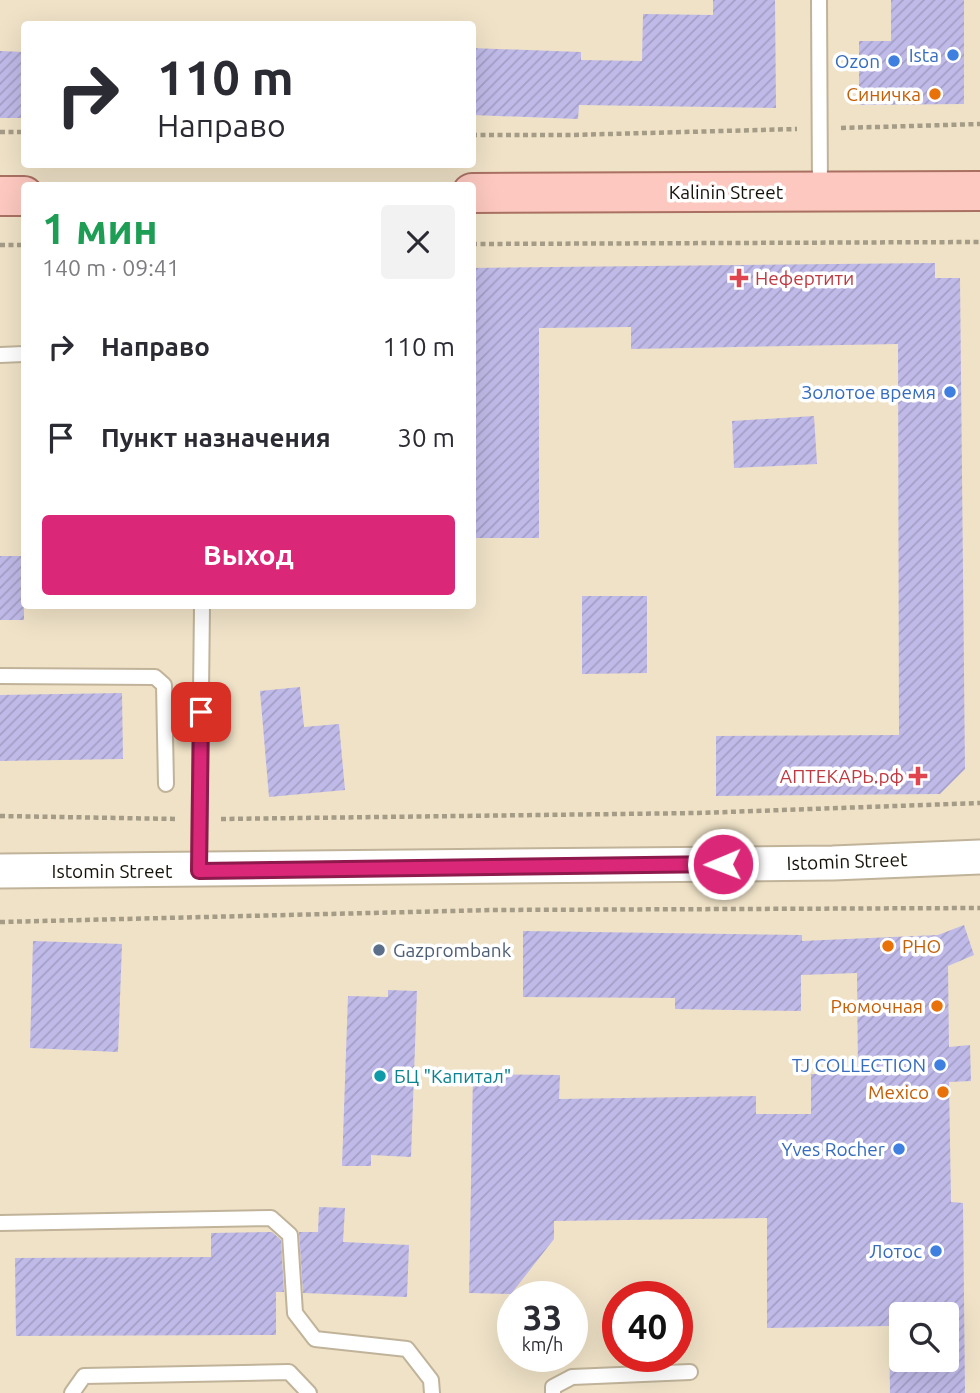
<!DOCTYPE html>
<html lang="ru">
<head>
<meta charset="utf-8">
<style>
	:root { --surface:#fff; --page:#f2f2f3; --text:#2b2b33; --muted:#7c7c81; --accent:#db2777 }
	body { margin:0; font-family:Ubuntu,sans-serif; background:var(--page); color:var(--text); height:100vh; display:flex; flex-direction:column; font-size:26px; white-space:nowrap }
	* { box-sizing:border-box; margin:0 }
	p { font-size:23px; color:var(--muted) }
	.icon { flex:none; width:38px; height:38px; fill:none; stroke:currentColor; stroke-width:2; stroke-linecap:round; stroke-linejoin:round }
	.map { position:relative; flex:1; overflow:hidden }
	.details { position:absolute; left:21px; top:182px; width:455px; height:427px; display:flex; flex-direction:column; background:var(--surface); border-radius:7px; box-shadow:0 7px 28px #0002 }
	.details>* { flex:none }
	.hud { position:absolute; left:21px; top:21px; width:455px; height:147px; border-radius:7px; box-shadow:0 7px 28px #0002; background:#fff; color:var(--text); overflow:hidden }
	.fabs { position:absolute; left:889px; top:1302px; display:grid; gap:14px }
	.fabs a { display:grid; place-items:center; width:70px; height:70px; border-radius:7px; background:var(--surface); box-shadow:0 7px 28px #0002; font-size:35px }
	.speed { position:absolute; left:497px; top:1281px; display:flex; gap:14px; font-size:35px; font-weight:700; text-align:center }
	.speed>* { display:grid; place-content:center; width:91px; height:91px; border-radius:50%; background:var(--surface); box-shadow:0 7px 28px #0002; line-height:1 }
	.speed small { font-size:18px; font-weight:400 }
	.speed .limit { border:10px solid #d22; background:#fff; color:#111 }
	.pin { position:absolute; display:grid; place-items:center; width:60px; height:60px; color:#fff; margin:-30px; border-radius:14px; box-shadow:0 4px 10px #0006 }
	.me { position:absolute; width:77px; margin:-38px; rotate:269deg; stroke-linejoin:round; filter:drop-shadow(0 0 5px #0008) }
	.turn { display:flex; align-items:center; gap:24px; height:147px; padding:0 21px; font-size:32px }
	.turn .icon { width:91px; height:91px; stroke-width:2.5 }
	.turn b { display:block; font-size:49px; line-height:60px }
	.round { display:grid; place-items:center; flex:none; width:74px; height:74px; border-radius:7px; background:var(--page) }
	.summary { display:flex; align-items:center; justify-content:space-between; height:119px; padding:0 21px }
	h1 { font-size:42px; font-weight:700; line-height:52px; color:#1e9e55 }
	.action { display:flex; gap:14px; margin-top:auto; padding:14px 21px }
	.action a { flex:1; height:80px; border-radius:7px; background:var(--accent); color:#fff; font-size:28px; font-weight:700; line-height:80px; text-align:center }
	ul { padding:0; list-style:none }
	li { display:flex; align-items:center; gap:21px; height:91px; padding:0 21px }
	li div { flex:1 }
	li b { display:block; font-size:26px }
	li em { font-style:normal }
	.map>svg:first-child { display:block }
	.building { fill:url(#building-hatch); fill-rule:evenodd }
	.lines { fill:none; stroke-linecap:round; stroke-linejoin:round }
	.service-casing { stroke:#c0b39a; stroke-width:18 }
	.tertiary-casing { stroke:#c0b39a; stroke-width:37 }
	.primary-casing { stroke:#aa7163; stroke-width:42 }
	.path { stroke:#a59c87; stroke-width:4.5; stroke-dasharray:5 3.5; stroke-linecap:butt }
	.service { stroke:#fff; stroke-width:14 }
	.tertiary { stroke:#fff; stroke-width:33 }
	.primary { stroke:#fcc8bf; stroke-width:38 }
	.route-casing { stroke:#8e194d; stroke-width:18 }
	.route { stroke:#db2777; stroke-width:12 }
	.shop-dot { fill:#3f7fe0; stroke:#fff; stroke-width:2.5 }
	.food-dot { fill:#e8710a; stroke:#fff; stroke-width:2.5 }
	.health-dot { fill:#e0444e; stroke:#fff; stroke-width:2.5 }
	.service-dot { fill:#5c6f8a; stroke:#fff; stroke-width:2.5 }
	.culture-dot { fill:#0f9aa8; stroke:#fff; stroke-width:2.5 }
	.labels { text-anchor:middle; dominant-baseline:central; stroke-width:7; stroke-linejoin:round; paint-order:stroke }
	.shop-label { font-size:19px; fill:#366cbe; stroke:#fff; text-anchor:end }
	.food-label { font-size:19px; fill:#c56008; stroke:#fff; text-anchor:end }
	.street-label { font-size:19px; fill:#161209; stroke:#fff }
	.health-label { font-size:19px; fill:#be3a42; stroke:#fff; text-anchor:start }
	.service-label { font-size:19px; fill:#4e5e75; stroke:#fff; text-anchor:start }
	.culture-label { font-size:19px; fill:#0d838f; stroke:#fff; text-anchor:start }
</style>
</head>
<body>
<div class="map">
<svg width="980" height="1393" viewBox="0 0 980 1393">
	<defs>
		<pattern id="building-hatch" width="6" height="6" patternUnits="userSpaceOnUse" patternTransform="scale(1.75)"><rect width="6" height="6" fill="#c0bae9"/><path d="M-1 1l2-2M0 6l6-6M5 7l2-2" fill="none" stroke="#a49fc6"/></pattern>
	</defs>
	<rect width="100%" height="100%" fill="#efe2c7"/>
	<path class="building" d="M713,0H775L776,108L579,105L578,119L472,115V48L581,52V60L642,61L643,14L713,15Z
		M891,0H964V104L859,105V41H891Z
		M0,51L24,52V118H0Z
		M935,263V278H960L965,769L940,794L716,796V736L899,735L898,344L631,349V327L539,328V538H472V268Z
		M814,416L817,464L734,468L732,421Z
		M0,556H24V620H0Z
		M582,596H647V673L582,674Z
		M300,687L304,727L339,724L345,790L269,797L260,691Z
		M122,693L123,759L0,761V695Z
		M964,925L974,955L948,966L949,1047L970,1045L971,1081L949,1082L951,1202L963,1203L965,1393H890L889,1326L767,1328V1218L554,1221V1239L511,1294L469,1293L473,1074L560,1075L559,1099L756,1096V1114H811V1074H858L857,973L801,975V1011L675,1009V998L523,997V931L802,935V941L938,935ZM901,1314H947V1360H901Z
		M33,941L122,944L118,1052L30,1048Z
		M388,990L417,991L411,1157L371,1155V1166H342L348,996L388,997Z
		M319,1207L345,1208L343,1242L409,1245L407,1297L303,1293L299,1232H318Z
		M272,1232L281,1240L284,1292H276V1335L16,1336L15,1258L211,1257V1233Z"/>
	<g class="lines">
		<defs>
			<path id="service" d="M819,0L820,190
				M0,355L24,354
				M0,676L155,677L164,685L166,784
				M199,869L202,606
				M0,1223L271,1218L290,1235L295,1313L315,1339L407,1349L431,1380L432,1393
				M72,1393L84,1376L289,1372L309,1393
				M553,1393V1387L572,1377L690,1372"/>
			<path id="tertiary" d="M0,871L833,863L980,857"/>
			<path id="primary" d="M472,193L980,191
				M0,196H24"/>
		</defs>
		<use href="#service" class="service-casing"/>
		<use href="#tertiary" class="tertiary-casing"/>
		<use href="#primary" class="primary-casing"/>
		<path class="path" d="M841,128L980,124
			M0,132H24
			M472,135H571L797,129
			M472,244L980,242
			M0,245H24
			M0,816L178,819
			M221,819L698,813L980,803
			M0,922L492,910L980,908"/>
		<use href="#service" class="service"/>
		<use href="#tertiary" class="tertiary"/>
		<use href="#primary" class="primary"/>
	</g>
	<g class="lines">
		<defs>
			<path id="route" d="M201,712L199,871L723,864"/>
		</defs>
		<use href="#route" class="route-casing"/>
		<use href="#route" class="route"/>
	</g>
	<g class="shop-dot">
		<circle cx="953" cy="55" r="7"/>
		<circle cx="894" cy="61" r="7"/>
		<circle cx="950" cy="392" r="7"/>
		<circle cx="940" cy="1065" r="7"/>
		<circle cx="899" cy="1149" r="7"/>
		<circle cx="936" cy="1251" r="7"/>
	</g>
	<g class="food-dot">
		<circle cx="935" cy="94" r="7"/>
		<circle cx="888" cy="946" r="7"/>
		<circle cx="937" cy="1006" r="7"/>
		<circle cx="943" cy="1092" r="7"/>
	</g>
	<g class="health-dot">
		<path d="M735.5 267.5h7v7h7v7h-7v7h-7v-7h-7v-7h7z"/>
		<path d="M914.5 765.5h7v7h7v7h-7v7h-7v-7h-7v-7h7z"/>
	</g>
	<circle class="service-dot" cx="379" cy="950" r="7"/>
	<circle class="culture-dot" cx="380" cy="1076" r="7"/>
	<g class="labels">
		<g class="shop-label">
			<text x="939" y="55">Ista</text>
			<text x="880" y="61">Ozon</text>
			<text x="936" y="392">Золотое время</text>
			<text x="926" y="1065">TJ COLLECTION</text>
			<text x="885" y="1149">Yves Rocher</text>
			<text x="922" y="1251">Лотос</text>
		</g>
		<g class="food-label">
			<text x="921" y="94">Синичка</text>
			<text x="902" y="946" text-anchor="start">PHO</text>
			<text x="923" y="1006">Рюмочная</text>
			<text x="929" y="1092">Mexico</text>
		</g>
		<g class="street-label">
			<text x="726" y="192">Kalinin Street</text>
			<text transform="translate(847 861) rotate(-2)">Istomin Street</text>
			<text x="112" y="871">Istomin Street</text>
		</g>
		<g class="health-label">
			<text x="755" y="278">Нефертити</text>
			<text x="904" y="776" text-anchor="end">АПТЕКАРЬ.рф</text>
		</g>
		<g class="service-label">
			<text x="393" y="950">Gazprombank</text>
		</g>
		<g class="culture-label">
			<text x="394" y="1076">БЦ "Капитал"</text>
		</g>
	</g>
</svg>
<div class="fabs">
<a><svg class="icon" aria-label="search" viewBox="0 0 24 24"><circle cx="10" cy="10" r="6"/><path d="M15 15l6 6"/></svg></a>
</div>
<div class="speed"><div>33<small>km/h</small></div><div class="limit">40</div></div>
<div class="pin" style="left:201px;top:712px;background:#d93025"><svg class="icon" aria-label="arrive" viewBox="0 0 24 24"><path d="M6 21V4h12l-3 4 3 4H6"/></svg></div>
<svg class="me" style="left:723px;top:864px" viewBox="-20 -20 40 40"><circle r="17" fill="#db2777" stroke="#fff" stroke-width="3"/><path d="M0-11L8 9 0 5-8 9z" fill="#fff"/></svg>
<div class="hud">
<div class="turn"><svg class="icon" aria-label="right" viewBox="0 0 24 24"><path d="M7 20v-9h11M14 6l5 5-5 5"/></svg><div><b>110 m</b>Направо</div></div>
</div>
<section class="details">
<div class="summary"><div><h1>1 мин</h1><p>140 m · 09:41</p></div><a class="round"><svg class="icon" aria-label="close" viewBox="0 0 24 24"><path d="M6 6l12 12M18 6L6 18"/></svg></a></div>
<ul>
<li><svg class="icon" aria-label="right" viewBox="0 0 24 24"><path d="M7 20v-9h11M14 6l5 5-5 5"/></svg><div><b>Направо</b></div><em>110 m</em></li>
<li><svg class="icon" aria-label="arrive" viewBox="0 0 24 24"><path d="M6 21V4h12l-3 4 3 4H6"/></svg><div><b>Пункт назначения</b></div><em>30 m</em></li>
</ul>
<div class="action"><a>Выход</a></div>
</section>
</div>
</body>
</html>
